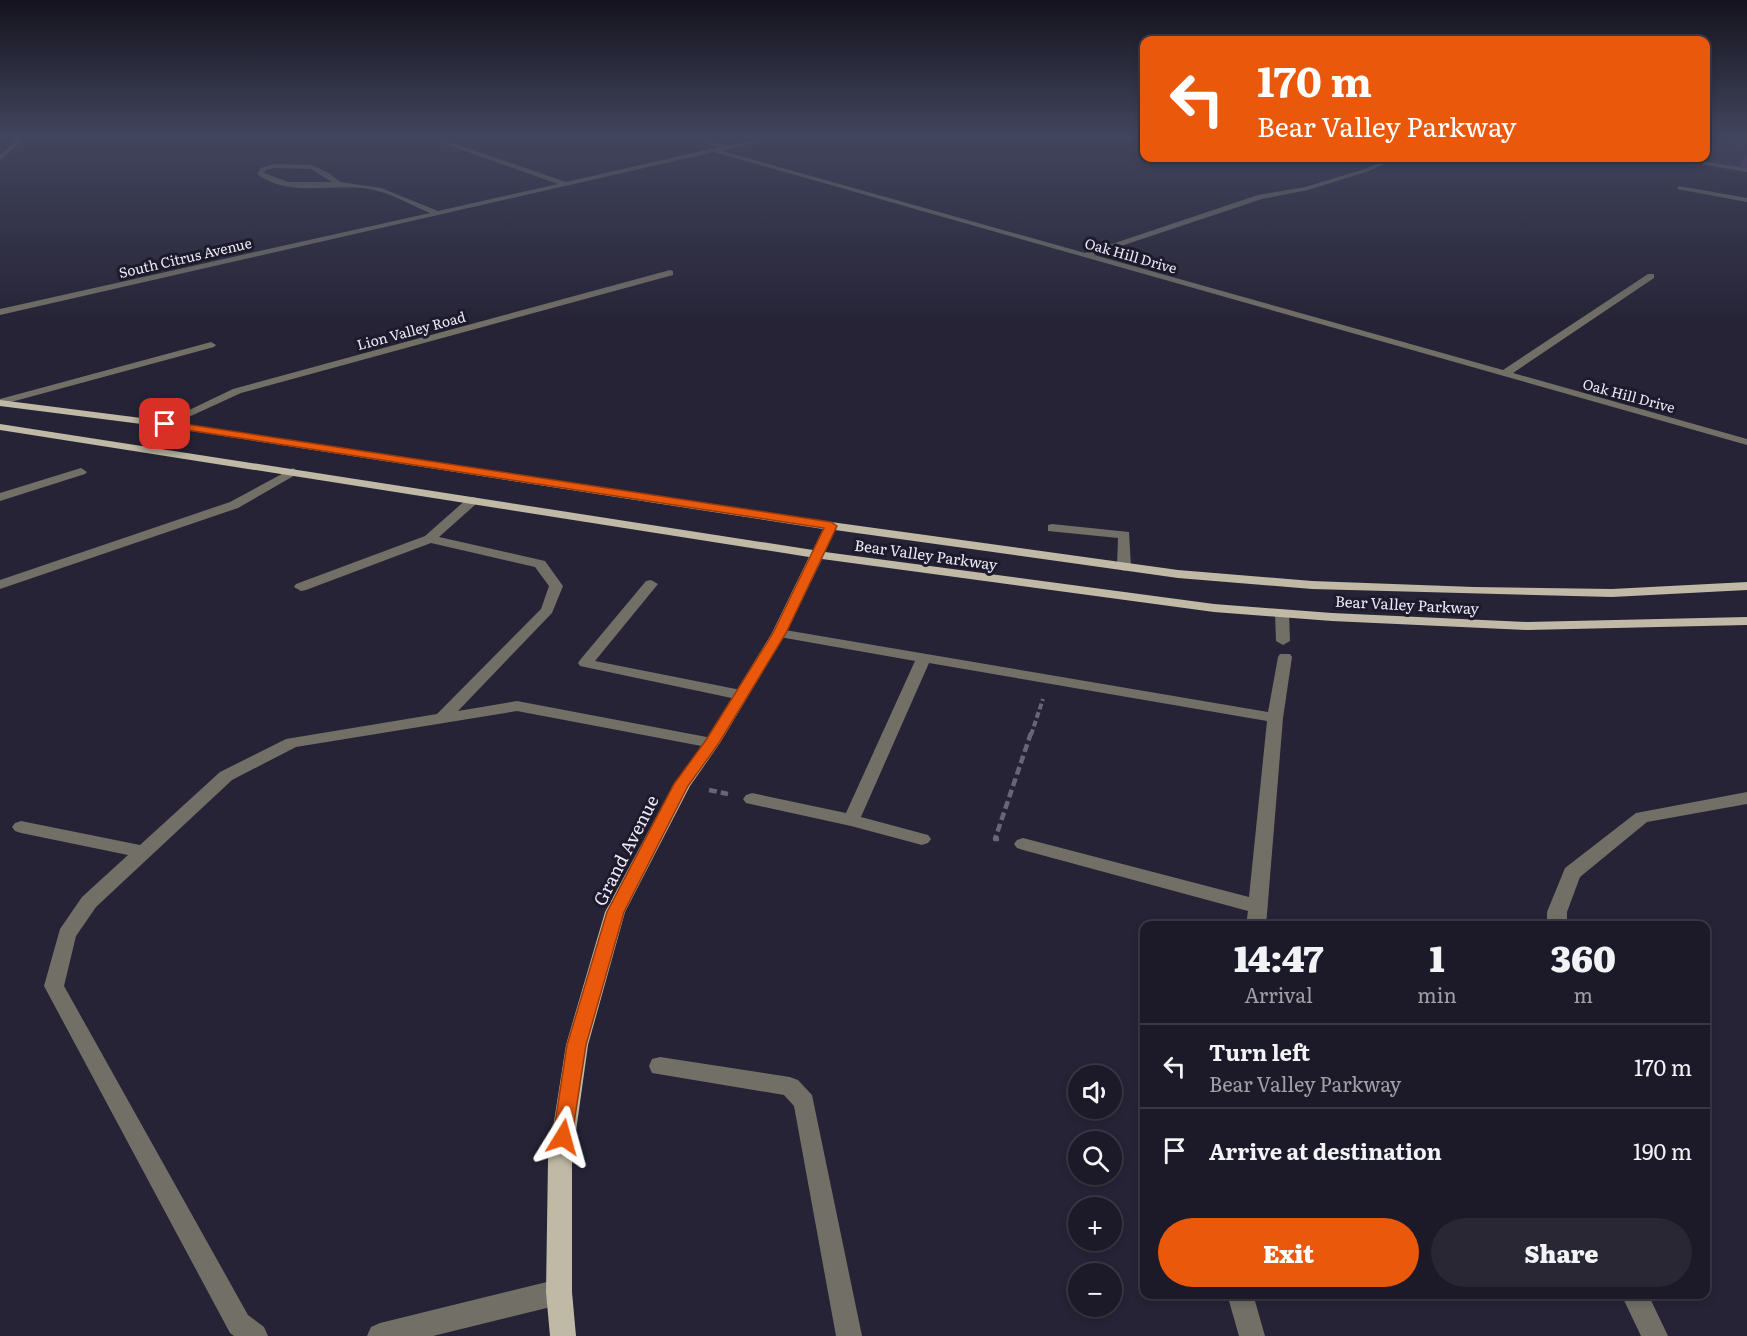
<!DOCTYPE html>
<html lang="en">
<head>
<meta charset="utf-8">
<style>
	:root { --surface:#1c1a28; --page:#292734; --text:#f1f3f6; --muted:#a0a1a8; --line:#3a3845; --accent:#ea580c }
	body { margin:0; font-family:Literata,serif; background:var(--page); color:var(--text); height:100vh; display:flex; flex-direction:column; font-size:22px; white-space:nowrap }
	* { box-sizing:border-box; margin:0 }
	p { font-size:20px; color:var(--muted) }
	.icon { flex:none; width:33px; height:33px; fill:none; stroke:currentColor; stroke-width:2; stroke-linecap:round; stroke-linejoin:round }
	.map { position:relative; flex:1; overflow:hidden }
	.panel { position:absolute; left:1140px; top:921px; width:570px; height:378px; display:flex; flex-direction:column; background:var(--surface); border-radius:12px; box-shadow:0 3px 9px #0003,0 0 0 2px var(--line) }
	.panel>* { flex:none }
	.top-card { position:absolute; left:1140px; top:36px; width:570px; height:126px; border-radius:12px; box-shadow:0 3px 9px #0003,0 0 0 2px var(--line); background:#ea580c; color:#fff; overflow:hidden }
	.fabs { position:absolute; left:1068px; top:1065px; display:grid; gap:12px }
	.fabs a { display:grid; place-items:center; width:54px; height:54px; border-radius:50%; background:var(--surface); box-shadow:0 3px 9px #0003,0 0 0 2px var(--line); font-size:30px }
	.pin { position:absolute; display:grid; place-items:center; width:51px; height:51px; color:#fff; margin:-26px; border-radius:12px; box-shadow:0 3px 9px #0006 }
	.me { position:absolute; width:66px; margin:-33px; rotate:8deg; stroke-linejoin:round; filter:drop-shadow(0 0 4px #0008) }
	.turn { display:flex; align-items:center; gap:21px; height:126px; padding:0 18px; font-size:27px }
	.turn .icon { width:78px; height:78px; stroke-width:2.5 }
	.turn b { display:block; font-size:42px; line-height:51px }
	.eta { display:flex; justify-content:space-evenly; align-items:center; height:102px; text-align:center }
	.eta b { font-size:36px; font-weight:800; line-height:42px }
	.primary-button { display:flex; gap:12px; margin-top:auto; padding:12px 18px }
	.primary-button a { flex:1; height:69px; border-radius:36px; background:var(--accent); color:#fff; font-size:24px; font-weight:800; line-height:69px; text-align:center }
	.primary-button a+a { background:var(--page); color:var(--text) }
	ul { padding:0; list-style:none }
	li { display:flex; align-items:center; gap:18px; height:84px; padding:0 18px; border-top:2px solid var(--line) }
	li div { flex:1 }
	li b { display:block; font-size:22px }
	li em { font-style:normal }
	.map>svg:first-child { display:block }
	.built { fill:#302c44 }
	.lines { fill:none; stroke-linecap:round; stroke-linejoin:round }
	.path-far1 { stroke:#686576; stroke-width:4; stroke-dasharray:6 3; stroke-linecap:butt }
	.path { stroke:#686576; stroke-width:4.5; stroke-dasharray:8 4; stroke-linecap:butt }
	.minor { fill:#726f66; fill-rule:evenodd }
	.major { fill:#bfb9a5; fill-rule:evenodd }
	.wall { fill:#5f3e7b }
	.shaded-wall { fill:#422b5a }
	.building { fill:#6e5089; stroke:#81689a; stroke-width:1.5 }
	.route { fill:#ea580c; stroke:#983908; stroke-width:1.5 }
	.labels { text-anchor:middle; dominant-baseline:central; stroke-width:6; stroke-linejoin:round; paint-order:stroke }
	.far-street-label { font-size:14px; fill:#ebeaf7; stroke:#1c1a2b }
	.street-label { font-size:15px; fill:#ebeaf7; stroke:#1c1a2b }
	.near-street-label { font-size:18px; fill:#ebeaf7; stroke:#1c1a2b }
</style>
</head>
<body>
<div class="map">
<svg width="1747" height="1336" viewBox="0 0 1747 1336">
	<rect width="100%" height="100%" fill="#262336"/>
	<path class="built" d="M1706,136H1747V174L1648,158H1706Z"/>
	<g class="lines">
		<path class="path-far1" d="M1031,735L1043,699"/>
		<path class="path" d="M709,790L728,794
			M999,839H995L1031,733"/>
		<path class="minor" d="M14,136H20L21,142L0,160V155L15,142Z
			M422,136H432L566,182L719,147L682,136C698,136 714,146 729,145C747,144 763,136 781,136L722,151L1085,253L1258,195L1305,187L1365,169L1391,158H1398L1369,171L1308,190L1262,199L1094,255L1503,370L1648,274H1654V278L1513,373L1747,439V445L714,152L0,315V309L430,213C413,206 396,196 378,191C340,180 291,200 257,174L261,168L275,164L312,165L329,173L340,182L381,188L438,211L558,184ZM275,168L311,169L332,182H288L264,173L266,170Z
			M1668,158H1680L1747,168V172Z
			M1679,186L1747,198V202L1677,189Z
			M670,270L673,271V275L241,393L169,426L160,424L233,389Z
			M211,342L216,345L214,347L0,405V399Z
			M81,468L87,472L85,474L0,501V493Z
			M293,468L299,472L297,474L238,508L0,589V580L230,502Z
			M472,497L476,498V504L439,537L545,561L563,586L552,613L458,711L517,701L712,738L720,743L712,748L517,711L296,747L232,780L96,907L76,936L64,986L248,1315L264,1327L268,1336H234L230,1333L44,986L60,929L82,897L128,855L21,833L15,831L12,827L15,823L21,821L140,845L220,772L286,739L437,714L541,609L549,586L535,567L431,543L306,590L301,591L294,587L296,584L425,536L468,498Z
			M1052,524L1129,532L1131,567L1124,571L1117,567L1118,538L1048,531V525Z
			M651,580L658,584L595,661L741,690L746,692L749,695L746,698L741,700L580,666L578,663L580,660L646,581Z
			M1282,609L1289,613L1290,641L1283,645L1276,641L1275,613Z
			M779,629L1268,712L1278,657L1280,654H1290L1292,657L1283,718L1266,926H1246L1248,911L1023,850L1017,848L1014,844L1017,840L1023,838L1249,897L1267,721L929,663L861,817L928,835L931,839L928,843L922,845L851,826L746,803L743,799L746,795L752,793L846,813L915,661L774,636L772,633Z
			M1747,792V804L1647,822L1580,877L1567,912V926H1547V912L1565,868L1636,813Z
			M660,1057L790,1077L798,1080L812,1095L862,1336H836L794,1106L784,1095L652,1073L649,1066L652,1059Z
			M559,1279L568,1283L572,1292L568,1301L559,1305L433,1336H367L371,1327L380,1323Z
			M1227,1294H1253L1265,1336H1239Z
			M1621,1294H1648L1668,1336H1641Z"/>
		<path class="major" d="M0,400L165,421L831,522L1178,570L1312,581L1474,587L1612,589L1747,582V590L1612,597L1312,589L1178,578L835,530L825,552L1214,604L1332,613L1527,622L1747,617V625L1527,630L1332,621L1214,612L822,559L786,633L720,743L690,786L625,912L588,1045L572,1160V1292L576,1336H550L546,1292L548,1160L566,1045L605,912L674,784L706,740L772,633L809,557L0,430V424L813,550L823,529L165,427L0,406Z"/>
	</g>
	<path class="wall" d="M1712,136H1747V148H1742L1734,146V142Z
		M1747,154V168L1740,167L1745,156Z"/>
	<path class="shaded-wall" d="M1744,143H1747V148H1742Z"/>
	<path class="building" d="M1736,137L1747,139V143L1736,140Z"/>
	<linearGradient id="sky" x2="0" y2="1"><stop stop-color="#15131e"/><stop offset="0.42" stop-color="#41455d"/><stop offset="1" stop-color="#41455d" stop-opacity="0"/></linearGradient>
	<rect width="1747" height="323" fill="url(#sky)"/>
	<path class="route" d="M165,421L831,522L837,526L786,633L719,743L688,786L624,912L586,1045L571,1143L563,1146L556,1143L553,1137L567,1045L607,912L674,784L706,740L773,633L824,528L161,426V422Z"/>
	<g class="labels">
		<g class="far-street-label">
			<text transform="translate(1131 255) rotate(16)">Oak Hill Drive</text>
			<text transform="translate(185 257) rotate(-13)">South Citrus Avenue</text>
			<text transform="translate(411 330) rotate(-15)">Lion Valley Road</text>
			<text transform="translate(1629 395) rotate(15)">Oak Hill Drive</text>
		</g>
		<g class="street-label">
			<text transform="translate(926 554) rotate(8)">Bear Valley Parkway</text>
			<text transform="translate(1407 604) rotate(3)">Bear Valley Parkway</text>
		</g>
		<g class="near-street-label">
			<text transform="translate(625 850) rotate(-63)">Grand Avenue</text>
		</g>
	</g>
</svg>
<div class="fabs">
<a><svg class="icon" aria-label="sound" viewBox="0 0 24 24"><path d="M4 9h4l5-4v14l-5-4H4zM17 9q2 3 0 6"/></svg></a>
<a><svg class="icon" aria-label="search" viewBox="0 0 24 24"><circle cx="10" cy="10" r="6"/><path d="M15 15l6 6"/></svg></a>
<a>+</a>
<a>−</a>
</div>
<div class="pin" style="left:165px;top:424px;background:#d93025"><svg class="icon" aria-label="arrive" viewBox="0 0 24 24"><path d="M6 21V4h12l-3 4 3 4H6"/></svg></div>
<svg class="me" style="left:563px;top:1137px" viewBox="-20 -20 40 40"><path d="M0-17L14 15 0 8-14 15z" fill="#ea580c" stroke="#fff" stroke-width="4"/></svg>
<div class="top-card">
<div class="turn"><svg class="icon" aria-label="left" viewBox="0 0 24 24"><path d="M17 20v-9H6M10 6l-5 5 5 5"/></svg><div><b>170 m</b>Bear Valley Parkway</div></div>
</div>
<section class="panel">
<div class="eta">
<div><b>14:47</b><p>Arrival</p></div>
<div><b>1</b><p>min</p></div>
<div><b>360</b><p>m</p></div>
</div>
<ul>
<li><svg class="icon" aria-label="left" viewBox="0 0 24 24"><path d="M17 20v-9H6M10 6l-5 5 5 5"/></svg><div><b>Turn left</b><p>Bear Valley Parkway</p></div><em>170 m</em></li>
<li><svg class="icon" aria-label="arrive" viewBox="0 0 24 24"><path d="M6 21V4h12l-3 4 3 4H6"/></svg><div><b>Arrive at destination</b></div><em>190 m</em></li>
</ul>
<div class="primary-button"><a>Exit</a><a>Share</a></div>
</section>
</div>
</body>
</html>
